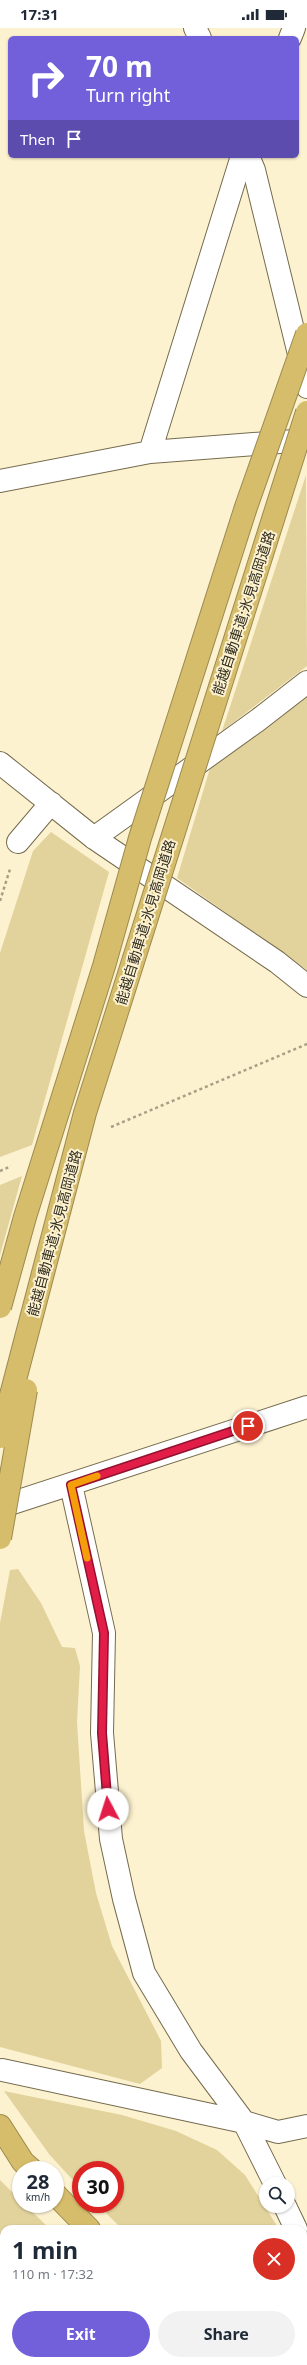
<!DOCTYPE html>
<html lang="en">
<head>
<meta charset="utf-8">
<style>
	:root { --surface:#fff; --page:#f2f2f3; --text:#1f2937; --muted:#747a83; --accent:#7260da }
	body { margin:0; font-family:"Noto Sans","Noto Sans JP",sans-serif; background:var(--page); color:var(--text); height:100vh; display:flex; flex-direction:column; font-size:15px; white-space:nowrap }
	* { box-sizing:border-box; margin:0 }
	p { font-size:13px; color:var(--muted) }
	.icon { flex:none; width:22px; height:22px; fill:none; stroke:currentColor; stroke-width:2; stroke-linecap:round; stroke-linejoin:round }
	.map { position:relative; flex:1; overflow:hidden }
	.sheet { position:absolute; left:0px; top:2197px; width:307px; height:140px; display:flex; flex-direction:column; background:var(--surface); border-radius:12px 12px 0 0; box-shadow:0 1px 3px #0004 }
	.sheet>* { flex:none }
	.hud { position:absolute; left:8px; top:8px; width:291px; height:122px; border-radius:6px; box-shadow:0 1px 3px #0004; background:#7260da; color:#fff; overflow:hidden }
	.tools { position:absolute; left:259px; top:2149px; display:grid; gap:8px }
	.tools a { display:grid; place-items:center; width:36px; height:36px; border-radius:50%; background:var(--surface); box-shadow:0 1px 3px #0004; font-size:20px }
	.speed { position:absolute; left:12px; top:2133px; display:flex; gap:8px; font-size:20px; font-weight:700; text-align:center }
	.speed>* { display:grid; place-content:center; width:52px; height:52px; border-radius:50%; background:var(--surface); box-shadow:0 1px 3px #0004; line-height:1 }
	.speed small { font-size:10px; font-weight:400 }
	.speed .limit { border:6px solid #d22; background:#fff; color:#111 }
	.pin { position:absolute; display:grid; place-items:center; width:34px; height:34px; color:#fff; margin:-17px; border:2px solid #fff; border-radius:50%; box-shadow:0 1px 4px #0007 }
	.me { position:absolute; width:44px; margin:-22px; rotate:355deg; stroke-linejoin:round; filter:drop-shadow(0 0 3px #0008) }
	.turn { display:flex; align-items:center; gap:14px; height:84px; padding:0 12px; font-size:18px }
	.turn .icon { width:52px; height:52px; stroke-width:2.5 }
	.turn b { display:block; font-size:28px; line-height:34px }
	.then { display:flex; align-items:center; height:38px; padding:0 12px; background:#0003; gap:8px; font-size:15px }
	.round { display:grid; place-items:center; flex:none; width:42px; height:42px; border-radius:21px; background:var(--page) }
	.headline { display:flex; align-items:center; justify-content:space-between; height:68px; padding:0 12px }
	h1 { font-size:24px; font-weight:700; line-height:30px }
	.button { display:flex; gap:8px; margin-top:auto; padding:8px 12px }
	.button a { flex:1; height:46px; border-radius:24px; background:var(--accent); color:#fff; font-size:16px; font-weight:700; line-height:46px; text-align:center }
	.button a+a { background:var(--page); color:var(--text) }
	.status { display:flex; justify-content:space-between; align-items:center; height:28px; padding:0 20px; background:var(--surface); direction:ltr }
	.status svg { height:11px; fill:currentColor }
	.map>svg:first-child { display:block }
	.grass { fill:#e2d29c }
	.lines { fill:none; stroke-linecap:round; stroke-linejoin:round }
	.street-casing { stroke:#756b4d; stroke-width:24 }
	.secondary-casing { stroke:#756b4d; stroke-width:24 }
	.highway-casing { stroke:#9c8a50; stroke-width:24 }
	.path { stroke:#a79f86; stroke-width:2.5; stroke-dasharray:3 3; stroke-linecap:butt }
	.street { stroke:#fff; stroke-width:22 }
	.secondary { stroke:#fff; stroke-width:22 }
	.highway { stroke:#d6bd6b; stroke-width:22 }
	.highway-bridge-casing { stroke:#9c8a50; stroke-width:24; stroke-linecap:butt }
	.highway-bridge { stroke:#d6bd6b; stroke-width:22 }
	.route-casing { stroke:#92132f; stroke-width:10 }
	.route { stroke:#e11d48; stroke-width:7 }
	.slow { stroke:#f59e0b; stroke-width:7 }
	.labels { text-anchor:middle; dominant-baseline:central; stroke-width:4; stroke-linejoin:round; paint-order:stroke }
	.street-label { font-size:14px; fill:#302c1f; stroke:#fdf2d0 }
</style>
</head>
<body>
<div class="status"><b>17:31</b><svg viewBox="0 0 49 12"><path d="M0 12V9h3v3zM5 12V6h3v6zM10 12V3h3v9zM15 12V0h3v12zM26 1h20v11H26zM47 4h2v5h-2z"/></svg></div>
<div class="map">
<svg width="307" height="2337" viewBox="0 0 307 2337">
	<rect width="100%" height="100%" fill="#fdf2d0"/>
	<path class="grass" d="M306,447L307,638L222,703Z
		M307,667V942L177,850L211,737Z
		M51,804L109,844L32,1117L0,1129V925L33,823Z
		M22,1148L0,1227V1157Z
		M18,1541L41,1575L62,1619L75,1620L80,1638L77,1694L84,1803L96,1865L112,1918L161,2013L162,2040L140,2056L0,2019V1595L10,1542Z
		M4,2063L122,2087L176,2103L217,2122L245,2147L279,2201H122L97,2176H115V2142H81V2161L49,2126Z
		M0,2152L21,2173V2176H24L50,2201H4V2216H0Z
		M303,2251L307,2264V2337H224L223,2333H303Z
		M0,2278L4,2279V2333H104L107,2337H0Z"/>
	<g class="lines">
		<defs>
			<path id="street" d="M290,10L294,0
				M150,424L242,128
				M0,453L150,424L307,412
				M0,735L94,810L277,934L307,958
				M94,810L258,692L307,654
				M18,814L51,775
				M71,1457L104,1605L102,1705L111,1811L124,1871L144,1945L191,2023L244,2094L275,2156
				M0,1479L307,1379
				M2,2042L244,2094L278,2104L307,2098
				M285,2178L296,2201
				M303,2214L307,2223"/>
			<path id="secondary" d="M195,0L200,10
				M248,128L254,142L307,359"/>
			<path id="highway" d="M0,2098L23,2134L32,2142
				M55,2166L89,2201
				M0,2246L4,2245
				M151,2333L153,2337
				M199,2333L201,2337"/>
		</defs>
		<use href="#street" class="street-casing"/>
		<use href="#secondary" class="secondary-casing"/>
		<use href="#highway" class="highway-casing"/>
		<path class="path" d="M0,873L10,841
			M111,1099L307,1016
			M0,1143L11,1138"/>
		<use href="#street" class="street"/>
		<use href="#secondary" class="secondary"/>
		<use href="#highway" class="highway"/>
		<defs>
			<path id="highway-bridge" d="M0,1279L25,1189L104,938L140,810L246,479L307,306
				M0,1409L85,1085L307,384
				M0,1510L26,1362"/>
		</defs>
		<use href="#highway-bridge" class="highway-bridge-casing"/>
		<use href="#highway-bridge" class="highway-bridge"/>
	</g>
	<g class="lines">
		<defs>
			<path id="route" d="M108,1781L102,1705L104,1605L71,1457L248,1398"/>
		</defs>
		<use href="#route" class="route-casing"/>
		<use href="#route" class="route"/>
		<path class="slow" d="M87,1530L71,1457L97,1448"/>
	</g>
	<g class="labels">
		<g class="street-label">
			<text transform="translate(243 585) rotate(-72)">能越自動車道;氷見高岡道路</text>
			<text transform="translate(145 894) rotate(-73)">能越自動車道;氷見高岡道路</text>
			<text transform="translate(54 1205) rotate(-75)">能越自動車道;氷見高岡道路</text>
		</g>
	</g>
</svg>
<div class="tools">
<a><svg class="icon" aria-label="search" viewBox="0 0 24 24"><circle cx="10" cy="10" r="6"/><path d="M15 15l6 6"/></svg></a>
</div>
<div class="speed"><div>28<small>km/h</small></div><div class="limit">30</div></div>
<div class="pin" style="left:248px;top:1398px;background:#d93025"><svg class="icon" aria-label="arrive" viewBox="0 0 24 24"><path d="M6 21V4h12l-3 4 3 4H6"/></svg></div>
<svg class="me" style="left:108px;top:1781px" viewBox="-20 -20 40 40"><circle r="19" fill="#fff"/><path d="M0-13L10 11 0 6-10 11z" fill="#e11d48"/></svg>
<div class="hud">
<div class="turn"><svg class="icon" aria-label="right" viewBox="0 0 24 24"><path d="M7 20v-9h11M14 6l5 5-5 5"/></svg><div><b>70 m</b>Turn right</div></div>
<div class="then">Then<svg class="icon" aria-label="arrive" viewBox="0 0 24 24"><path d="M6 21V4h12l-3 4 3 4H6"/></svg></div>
</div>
<section class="sheet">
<div class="headline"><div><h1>1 min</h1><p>110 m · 17:32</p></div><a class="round" style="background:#d93025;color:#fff"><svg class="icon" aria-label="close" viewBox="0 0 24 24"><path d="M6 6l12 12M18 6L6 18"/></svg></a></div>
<div class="button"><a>Exit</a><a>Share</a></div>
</section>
</div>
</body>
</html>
